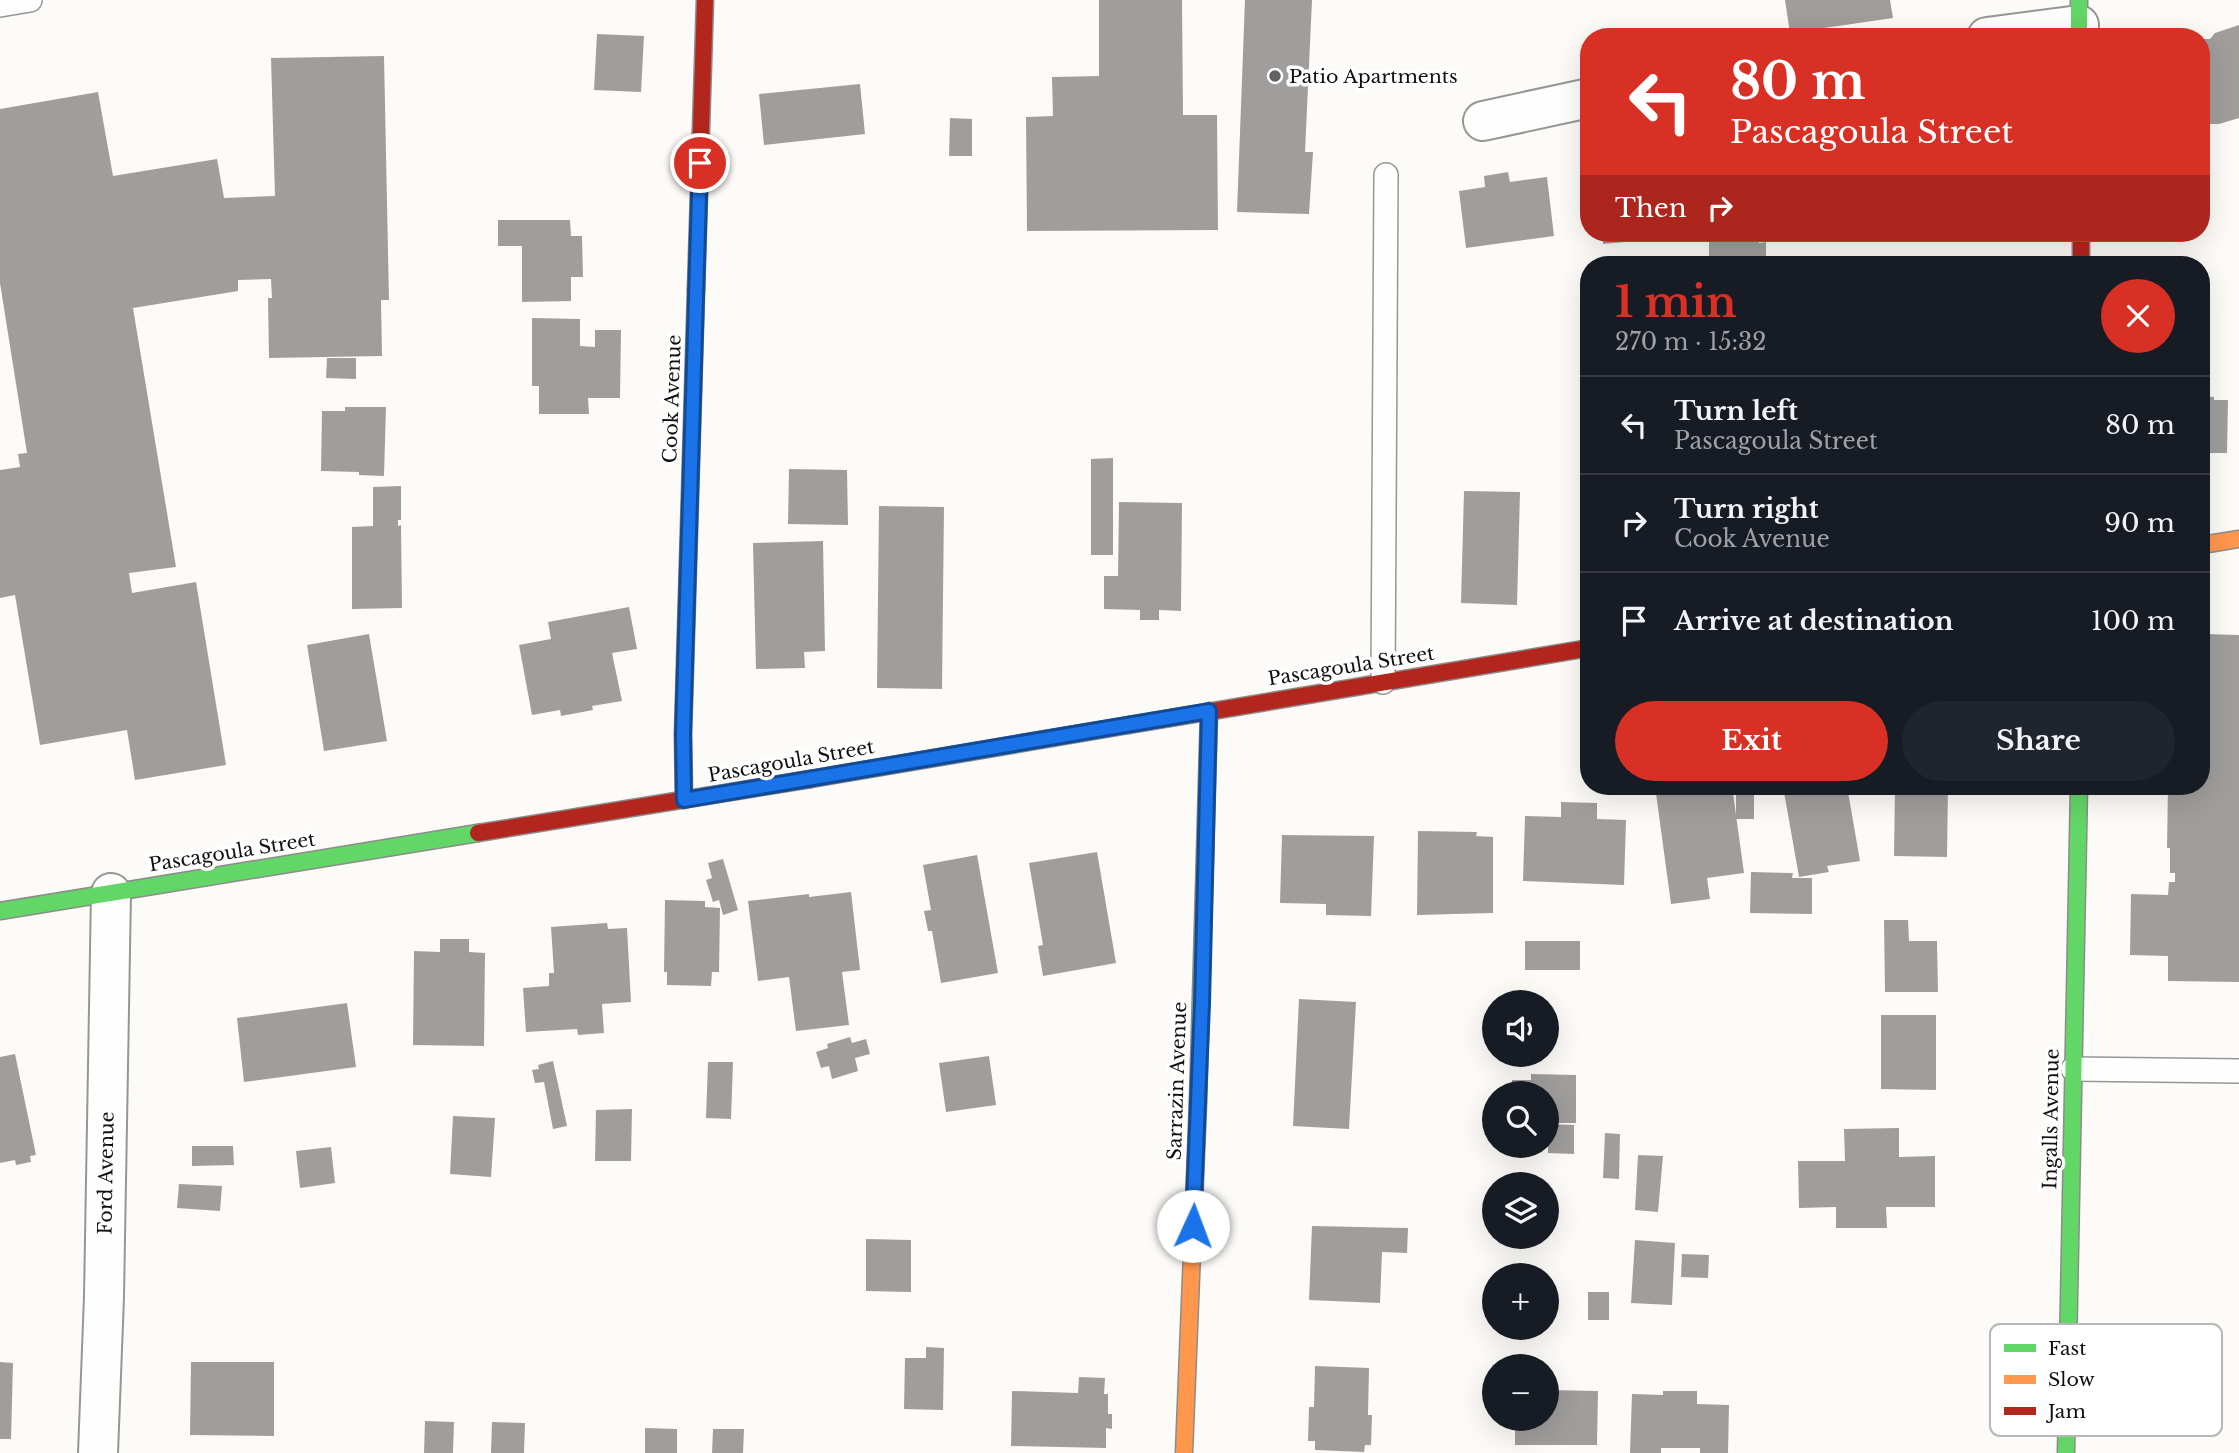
<!DOCTYPE html>
<html lang="en">
<head>
<meta charset="utf-8">
<style>
	:root { --surface:#171b24; --page:#20242c; --text:#f1f3f6; --muted:#9ea1a6; --line:#363941; --accent:#d93025 }
	body { margin:0; font-family:"Libre Baskerville",serif; background:var(--page); color:var(--text); height:100vh; display:flex; flex-direction:column; font-size:26px; white-space:nowrap }
	* { box-sizing:border-box; margin:0 }
	p { font-size:23px; color:var(--muted) }
	.icon { flex:none; width:38px; height:38px; fill:none; stroke:currentColor; stroke-width:2; stroke-linecap:round; stroke-linejoin:round }
	.map { position:relative; flex:1; overflow:hidden }
	.panel { position:absolute; left:1580px; top:256px; width:630px; height:539px; display:flex; flex-direction:column; background:var(--surface); border-radius:28px; box-shadow:0 7px 28px #0002 }
	.panel>* { flex:none }
	.top-card { position:absolute; left:1580px; top:28px; width:630px; height:214px; border-radius:28px; box-shadow:0 7px 28px #0002; background:#d93025; color:#fff; overflow:hidden }
	.fabs { position:absolute; left:1482px; top:990px; display:grid; gap:14px }
	.fabs a { display:grid; place-items:center; width:77px; height:77px; border-radius:50%; background:var(--surface); box-shadow:0 7px 28px #0002; font-size:35px }
	.pin { position:absolute; display:grid; place-items:center; width:60px; height:60px; color:#fff; margin:-30px; border:4px solid #fff; border-radius:50%; box-shadow:0 2px 7px #0007 }
	.me { position:absolute; width:77px; margin:-38px; rotate:2deg; stroke-linejoin:round; filter:drop-shadow(0 0 5px #0008) }
	.turn { display:flex; align-items:center; gap:24px; height:147px; padding:0 35px; font-size:32px }
	.turn .icon { width:91px; height:91px; stroke-width:2.5 }
	.turn b { display:block; font-size:49px; line-height:60px }
	.then { display:flex; align-items:center; height:66px; padding:0 35px; background:#0003; gap:14px; font-size:26px }
	.round { display:grid; place-items:center; flex:none; width:74px; height:74px; border-radius:37px; background:var(--page) }
	.summary { display:flex; align-items:center; justify-content:space-between; height:119px; padding:0 35px }
	h1 { font-size:42px; font-weight:800; line-height:52px; color:var(--accent) }
	.button { display:flex; gap:14px; margin-top:auto; padding:14px 35px }
	.button a { flex:1; height:80px; border-radius:42px; background:var(--accent); color:#fff; font-size:28px; font-weight:800; line-height:80px; text-align:center }
	.button a+a { background:var(--page); color:var(--text) }
	ul { padding:0; list-style:none }
	li { display:flex; align-items:center; gap:21px; height:98px; padding:0 35px; border-top:2px solid var(--line) }
	li div { flex:1 }
	li b { display:block; font-size:26px }
	li em { font-style:normal }
	.map>svg:first-child { display:block }
	.building { fill:#a09e9c }
	.lines { fill:none; stroke-linecap:round; stroke-linejoin:round }
	.lane-casing { stroke:#969694; stroke-width:26 }
	.street-casing { stroke:#969694; stroke-width:42 }
	.fast-casing { stroke:#8d8c8b; stroke-width:19 }
	.slow-casing { stroke:#8d8c8b; stroke-width:19 }
	.jam-casing { stroke:#8d8c8b; stroke-width:19 }
	.lane { stroke:#fffefe; stroke-width:23 }
	.street { stroke:#fffefe; stroke-width:38 }
	.fast { stroke:#63d668; stroke-width:16 }
	.slow { stroke:#ff974d; stroke-width:16 }
	.jam { stroke:#b3261e; stroke-width:16 }
	.route-casing { stroke:#114b97; stroke-width:18 }
	.route { stroke:#1a73e8; stroke-width:12 }
	.poi-dot { fill:#636261; stroke:#fff; stroke-width:2.5 }
	.labels { text-anchor:middle; dominant-baseline:central; stroke-width:7; stroke-linejoin:round; paint-order:stroke }
	.poi-label { font-size:19px; fill:#101010; stroke:#fff; text-anchor:start }
	.street-label { font-size:19px; fill:#101010; stroke:#fff }
	.key { fill:#fff; stroke:#b7b7b7; stroke-width:2 }
	.key-label { font-size:19px; fill:#101010 }
</style>
</head>
<body>
<div class="map">
<svg width="2239" height="1453" viewBox="0 0 2239 1453">
	<rect width="100%" height="100%" fill="#fcfbf7"/>
	<path class="building" d="M1099,0H1182L1183,115H1217L1218,230L1027,231L1026,117L1053,116L1052,77L1099,76Z
		M1245,0H1312L1305,152H1313L1309,214L1237,212Z
		M1785,0H1890L1893,18L1790,33Z
		M2239,25V118L2219,124H2202V39H2210L2215,33Z
		M597,34L644,36L641,92L594,90Z
		M384,56L389,300H381L382,356L269,358L268,298H272L271,279L238,280V291L133,308L176,567L129,573L132,593L196,582L226,765L135,780L127,730L40,745L15,595L0,598V470L20,467L18,454L27,453L0,283V109L98,92L113,176L217,159L224,198L275,196L271,58Z
		M860,84L865,134L764,145L759,94Z
		M950,118L972,119V156H949Z
		M1508,172L1510,182L1547,177L1554,236L1466,248L1459,191L1485,187L1484,176Z
		M498,220H570L571,236H582L583,277H571V301L522,302V246H498Z
		M1602,233H1659V239L1603,244Z
		M1709,233H1759V243L1766,242V261H1758V264H1709Z
		M2012,257V264H1981V263Z
		M532,318L580,319V346L595,347V330H621L620,398H588L589,414H539V386H532Z
		M327,358H356V379L326,378Z
		M2202,396L2214,397V400H2228L2227,453H2202Z
		M345,407H386L384,476L359,475V472L321,471L322,411H345Z
		M1113,458V555H1091V459Z
		M789,469L847,470L848,525L788,524Z
		M401,486V520H398V526L401,525L402,608L352,609V527L373,526V487Z
		M1464,491L1520,492L1517,605L1461,603Z
		M1119,502L1182,503L1181,611L1159,610V620H1140V610L1104,609V576H1118Z
		M879,506L944,507L942,689L877,688Z
		M823,541L825,651L804,652L805,668L756,669L753,543Z
		M629,607L637,649L612,653L622,701L592,706L593,710L561,716L560,710L532,715L519,645L551,639L548,622Z
		M369,634L387,741L324,751L307,645Z
		M2202,634L2239,635V982L2168,981V956L2130,955L2131,894L2168,895L2169,882H2175V873H2170V848H2167L2168,786H2202Z
		M1655,786H1732L1744,873L1707,878L1710,899L1671,904Z
		M1736,786H1754V819H1736Z
		M1783,786H1847L1860,861L1827,866L1829,872L1799,877Z
		M1895,786H1948L1947,857L1894,856Z
		M1561,802L1597,803V819L1626,820L1624,885L1523,881L1525,816L1561,817Z
		M1418,831L1477,832L1476,836L1493,837V913L1417,915Z
		M1282,835L1374,836L1371,916L1326,915V904L1280,903Z
		M1097,852L1116,963L1043,976L1038,946L1043,945L1029,863Z
		M977,855L998,973L941,983L932,931H928L924,911L931,910L923,865Z
		M723,859L738,910L723,915L719,900L713,902L706,880L712,878L708,863Z
		M1751,872L1793,873L1792,878H1812V914L1750,913Z
		M851,892L860,970L842,972L849,1025L796,1031L789,977L758,981L748,901L809,894V897Z
		M665,900L705,901V907L720,908L719,972H712L711,986L667,985V972H664Z
		M1884,920H1908L1909,941H1937L1938,992H1885Z
		M607,923L608,929L627,928L631,1002L602,1004L604,1033L578,1035L577,1029L526,1032L523,988L549,986V973H554L551,927Z
		M440,939H469V952L485,953L484,1046L413,1045L414,951L440,952Z
		M1525,941H1580V970H1525Z
		M1299,999L1356,1002L1349,1129L1293,1126Z
		M347,1003L356,1067L244,1082L237,1018Z
		M1881,1015H1936V1090L1881,1089Z
		M850,1037L852,1043L866,1039L870,1054L855,1058L858,1071L832,1079L829,1066L821,1068L816,1052L828,1048L827,1044Z
		M15,1054L36,1155L30,1156L31,1162L16,1165L15,1160L0,1163V1057Z
		M989,1056L996,1105L946,1112L939,1063Z
		M553,1061L567,1126L553,1129L544,1082L535,1083L532,1070L539,1069L538,1065Z
		M708,1062H733L731,1119L706,1118Z
		M1531,1074L1576,1075V1123H1547V1094H1512V1080H1531Z
		M632,1109L631,1161H595L596,1110Z
		M453,1116L495,1118L491,1177L450,1174Z
		M1548,1124L1574,1125V1154L1548,1153Z
		M1899,1128V1157L1935,1156V1207H1886L1887,1228H1836V1207L1799,1208L1798,1161H1845L1844,1129Z
		M1605,1133L1620,1134L1619,1179L1603,1178Z
		M192,1146H233L234,1165L192,1166Z
		M331,1147L335,1183L300,1188L296,1151Z
		M1638,1155L1663,1156L1658,1212L1635,1210Z
		M179,1184L222,1186L220,1211L177,1208Z
		M1312,1226L1408,1228L1407,1253L1382,1252L1380,1303L1309,1300Z
		M866,1239L911,1240V1292L866,1291Z
		M1635,1240L1675,1243L1672,1305L1631,1303Z
		M1682,1254L1709,1255L1708,1278L1681,1277Z
		M1588,1292H1609V1320H1588Z
		M926,1347L944,1348L943,1410L904,1409L905,1358H926Z
		M0,1362L13,1363L11,1439H0Z
		M191,1362H274V1436L190,1435Z
		M1315,1366L1369,1368L1368,1415H1372L1371,1445H1365L1364,1452L1315,1450V1441H1308L1309,1407H1314Z
		M1079,1377L1105,1378L1104,1394H1108V1414H1112V1429L1106,1428V1448L1011,1446L1012,1391L1078,1393Z
		M1547,1390L1598,1391L1597,1445H1515V1419H1547Z
		M1663,1391H1697V1404L1729,1405L1728,1453H1700V1448H1661V1453H1630L1632,1394L1663,1395Z
		M425,1421L454,1422L453,1453H424Z
		M492,1422L525,1423L524,1453H491Z
		M645,1428L677,1429V1453H645Z
		M713,1429H744L743,1453H712Z"/>
	<g class="lines">
		<defs>
			<path id="lane" d="M0,5L30,0
				M1383,682L1386,175
				M2073,1069L2239,1071"/>
			<path id="street" d="M1987,37L2079,25
				M1483,121L1589,98
				M98,1453L104,1297L111,893"/>
			<path id="fast" d="M2079,0V37
				M811,779L1129,725
				M0,911L478,833
				M1198,1102L1209,711
				M2066,1453L2079,786"/>
			<path id="slow" d="M2202,545L2239,539
				M684,800L683,734L696,289
				M1184,1453L1198,1102"/>
			<path id="jam" d="M2081,233V264
				M696,289L705,0
				M1129,725L1589,648
				M478,833L811,779"/>
		</defs>
		<use href="#lane" class="lane-casing"/>
		<use href="#street" class="street-casing"/>
		<use href="#fast" class="fast-casing"/>
		<use href="#slow" class="slow-casing"/>
		<use href="#jam" class="jam-casing"/>
		<use href="#lane" class="lane"/>
		<use href="#street" class="street"/>
		<use href="#fast" class="fast"/>
		<use href="#slow" class="slow"/>
		<use href="#jam" class="jam"/>
	</g>
	<g class="lines">
		<defs>
			<path id="route" d="M700,163L683,734L684,800L1209,711L1202,1003L1193,1226"/>
		</defs>
		<use href="#route" class="route-casing"/>
		<use href="#route" class="route"/>
	</g>
	<circle class="poi-dot" cx="1275" cy="76" r="7"/>
	<g class="labels">
		<g class="poi-label">
			<text x="1289" y="76">Patio Apartments</text>
		</g>
		<g class="street-label">
			<text transform="translate(672 399) rotate(-88)">Cook Avenue</text>
			<text transform="translate(1351 666) rotate(-9)">Pascagoula Street</text>
			<text transform="translate(791 761) rotate(-10)">Pascagoula Street</text>
			<text transform="translate(232 852) rotate(-9)">Pascagoula Street</text>
			<text transform="translate(1177 1081) rotate(-88)">Sarrazin Avenue</text>
			<text transform="translate(2051 1119) rotate(-89)">Ingalls Avenue</text>
			<text transform="translate(106 1173) rotate(-89)">Ford Avenue</text>
		</g>
	</g>
	<rect x="1990" y="1324" width="232" height="112" rx="10" class="key"/>
	<rect x="2004" y="1344" width="32" height="8" fill="#63d668"/>
	<rect x="2004" y="1375" width="32" height="9" fill="#ff974d"/>
	<rect x="2004" y="1407" width="32" height="8" fill="#b3261e"/>
	<g class="key-label">
		<text x="2048" y="1355">Fast</text>
		<text x="2048" y="1386">Slow</text>
		<text x="2048" y="1418">Jam</text>
	</g>
</svg>
<div class="fabs">
<a><svg class="icon" aria-label="sound" viewBox="0 0 24 24"><path d="M4 9h4l5-4v14l-5-4H4zM17 9q2 3 0 6"/></svg></a>
<a><svg class="icon" aria-label="search" viewBox="0 0 24 24"><circle cx="10" cy="10" r="6"/><path d="M15 15l6 6"/></svg></a>
<a><svg class="icon" aria-label="layers" viewBox="0 0 24 24"><path d="M12 4l9 5-9 5-9-5zM3 14l9 5 9-5"/></svg></a>
<a>+</a>
<a>−</a>
</div>
<div class="pin" style="left:700px;top:163px;background:#d93025"><svg class="icon" aria-label="arrive" viewBox="0 0 24 24"><path d="M6 21V4h12l-3 4 3 4H6"/></svg></div>
<svg class="me" style="left:1193px;top:1226px" viewBox="-20 -20 40 40"><circle r="19" fill="#fff"/><path d="M0-13L10 11 0 6-10 11z" fill="#1a73e8"/></svg>
<div class="top-card">
<div class="turn"><svg class="icon" aria-label="left" viewBox="0 0 24 24"><path d="M17 20v-9H6M10 6l-5 5 5 5"/></svg><div><b>80 m</b>Pascagoula Street</div></div>
<div class="then">Then<svg class="icon" aria-label="right" viewBox="0 0 24 24"><path d="M7 20v-9h11M14 6l5 5-5 5"/></svg></div>
</div>
<section class="panel">
<div class="summary"><div><h1>1 min</h1><p>270 m · 15:32</p></div><a class="round" style="background:#d93025;color:#fff"><svg class="icon" aria-label="close" viewBox="0 0 24 24"><path d="M6 6l12 12M18 6L6 18"/></svg></a></div>
<ul>
<li><svg class="icon" aria-label="left" viewBox="0 0 24 24"><path d="M17 20v-9H6M10 6l-5 5 5 5"/></svg><div><b>Turn left</b><p>Pascagoula Street</p></div><em>80 m</em></li>
<li><svg class="icon" aria-label="right" viewBox="0 0 24 24"><path d="M7 20v-9h11M14 6l5 5-5 5"/></svg><div><b>Turn right</b><p>Cook Avenue</p></div><em>90 m</em></li>
<li><svg class="icon" aria-label="arrive" viewBox="0 0 24 24"><path d="M6 21V4h12l-3 4 3 4H6"/></svg><div><b>Arrive at destination</b></div><em>100 m</em></li>
</ul>
<div class="button"><a>Exit</a><a>Share</a></div>
</section>
</div>
</body>
</html>
